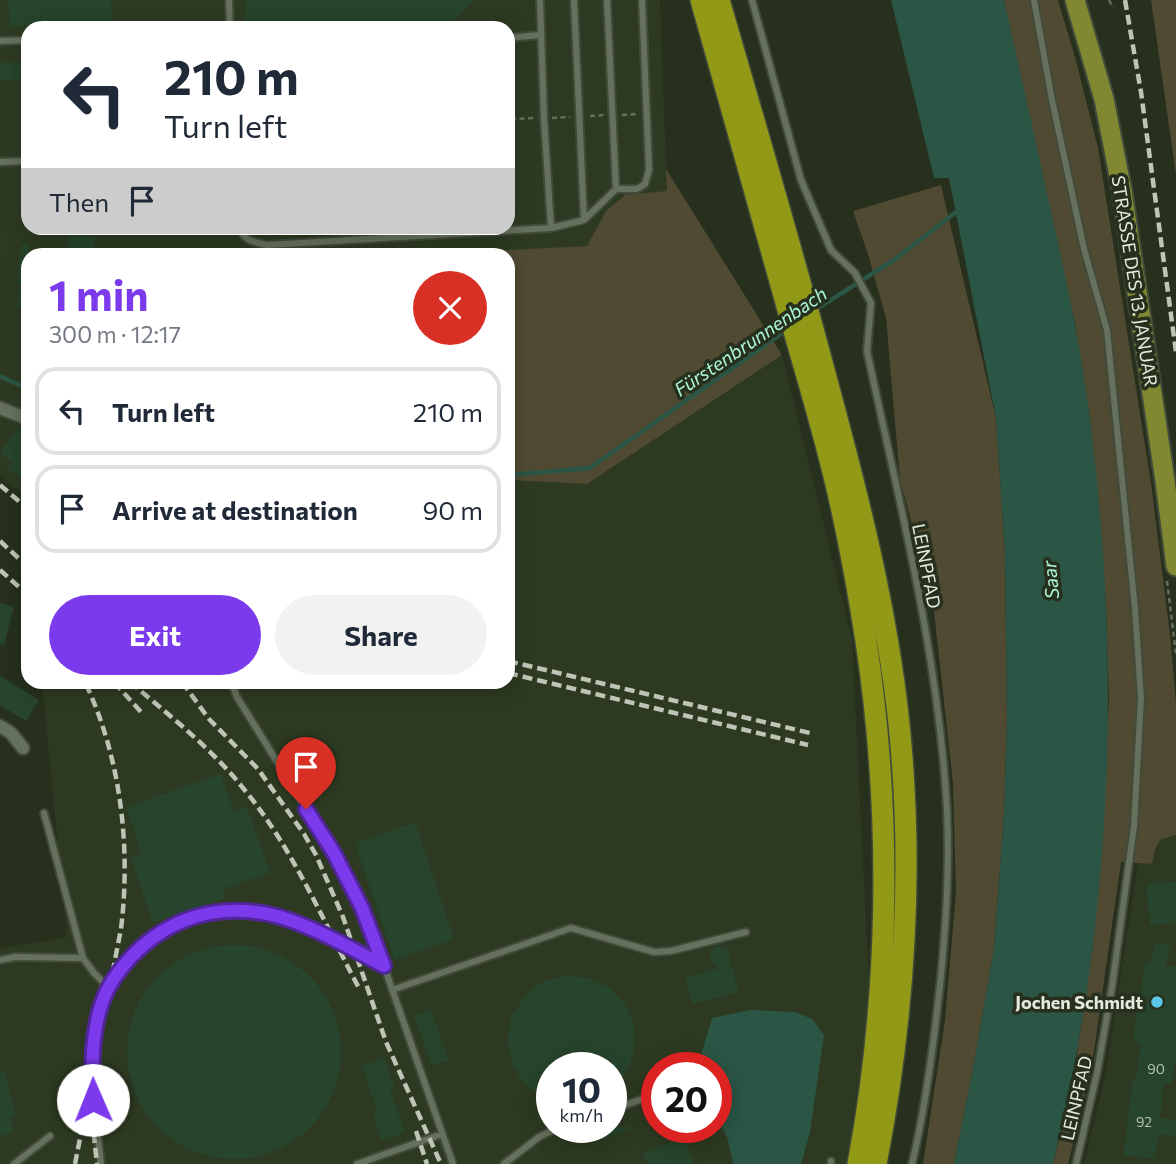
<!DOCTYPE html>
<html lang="en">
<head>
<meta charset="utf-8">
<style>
	:root { --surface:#fff; --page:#f2f2f3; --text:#1f2937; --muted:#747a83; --line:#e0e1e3; --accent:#7c3aed }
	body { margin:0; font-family:Commissioner,sans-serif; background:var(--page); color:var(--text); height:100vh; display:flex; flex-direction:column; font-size:26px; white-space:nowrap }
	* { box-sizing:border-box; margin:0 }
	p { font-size:23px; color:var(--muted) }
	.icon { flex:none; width:38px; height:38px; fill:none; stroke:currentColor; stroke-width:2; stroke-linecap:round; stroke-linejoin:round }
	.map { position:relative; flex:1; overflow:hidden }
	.drawer { position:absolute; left:21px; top:248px; width:494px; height:441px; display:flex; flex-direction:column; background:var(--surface); border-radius:21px; box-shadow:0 4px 18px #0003 }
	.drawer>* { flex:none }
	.top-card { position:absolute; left:21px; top:21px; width:494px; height:214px; border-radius:21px; box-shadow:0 4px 18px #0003; background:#fff; color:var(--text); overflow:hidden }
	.speed { position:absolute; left:536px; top:1052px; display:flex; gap:14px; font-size:35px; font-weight:700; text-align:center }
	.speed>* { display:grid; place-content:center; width:91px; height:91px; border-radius:50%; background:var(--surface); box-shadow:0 4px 18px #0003; line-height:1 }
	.speed small { font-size:18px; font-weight:400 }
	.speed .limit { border:10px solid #d22; background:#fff; color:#111 }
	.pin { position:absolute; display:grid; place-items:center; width:60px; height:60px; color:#fff; margin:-72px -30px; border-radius:50% 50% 50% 0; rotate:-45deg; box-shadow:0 0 7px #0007 }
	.pin .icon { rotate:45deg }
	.me { position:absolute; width:77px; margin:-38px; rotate:359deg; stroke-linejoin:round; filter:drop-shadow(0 0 5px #0008) }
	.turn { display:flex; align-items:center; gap:24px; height:147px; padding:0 28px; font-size:32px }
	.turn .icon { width:91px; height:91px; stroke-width:2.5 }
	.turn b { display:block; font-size:49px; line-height:60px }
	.then { display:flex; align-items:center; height:66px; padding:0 28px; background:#0003; gap:14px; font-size:26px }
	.round { display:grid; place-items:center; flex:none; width:74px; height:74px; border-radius:37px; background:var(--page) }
	.head { display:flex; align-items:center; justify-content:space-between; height:119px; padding:0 28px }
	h1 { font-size:42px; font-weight:700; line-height:52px; color:var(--accent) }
	.primary-button { display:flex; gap:14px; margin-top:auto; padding:14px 28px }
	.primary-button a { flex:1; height:80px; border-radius:42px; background:var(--accent); color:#fff; font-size:28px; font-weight:700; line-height:80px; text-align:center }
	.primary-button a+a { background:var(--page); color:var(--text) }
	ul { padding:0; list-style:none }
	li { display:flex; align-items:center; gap:21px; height:88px; margin:0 14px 10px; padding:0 14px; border:4px solid var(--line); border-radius:21px }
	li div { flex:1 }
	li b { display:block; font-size:26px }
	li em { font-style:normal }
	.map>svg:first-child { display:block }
	.built { fill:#2d3a21; fill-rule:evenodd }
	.green { fill:#504a32 }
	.water { fill:#2b5545 }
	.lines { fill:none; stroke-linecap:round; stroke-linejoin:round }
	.stream { stroke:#2b5545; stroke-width:4.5 }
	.building { fill:#27442c }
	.service-casing { stroke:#424a3a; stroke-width:10 }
	.minor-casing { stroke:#424a3a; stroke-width:16 }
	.primary-casing { stroke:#424a3a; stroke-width:23 }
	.motorway-casing { stroke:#424a3a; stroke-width:24 }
	.path { stroke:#666f5e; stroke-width:2.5; stroke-dasharray:5 3.5; stroke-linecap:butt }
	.service { stroke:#65715c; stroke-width:6 }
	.minor { stroke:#65715c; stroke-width:12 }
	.primary { stroke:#808932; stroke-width:19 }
	.motorway { stroke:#929916; stroke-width:21 }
	.rail { stroke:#bec5b7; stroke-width:4.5; stroke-dasharray:10 5; stroke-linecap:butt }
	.route-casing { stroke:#51269a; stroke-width:18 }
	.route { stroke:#7c3aed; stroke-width:12 }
	.poi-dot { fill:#5dc7e8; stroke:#26301d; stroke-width:2.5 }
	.labels { text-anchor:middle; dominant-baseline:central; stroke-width:7; stroke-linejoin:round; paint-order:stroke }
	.number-label { font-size:14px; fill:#b5c0b2 }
	.street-label { font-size:18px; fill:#e4eade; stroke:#26301d }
	.poi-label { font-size:18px; font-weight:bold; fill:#e4eade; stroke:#26301d; text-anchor:end }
	.water-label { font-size:19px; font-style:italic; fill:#acf6d8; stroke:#26301d }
</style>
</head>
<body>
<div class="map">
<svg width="1176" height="1164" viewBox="0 0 1176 1164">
	<rect width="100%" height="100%" fill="#26301d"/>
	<path class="built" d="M0,0H660L667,191L606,211L587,246L413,256H28V499L0,475ZM28,28H508V228H28Z
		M782,355L852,639L870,1001L852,1129L846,1164H0V948L67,937L42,683L508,682V480L587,484ZM551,1068H611V1127H551ZM656,1068H716V1127H656Z
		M1176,835V1164H1084L1106,1072L1138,863L1152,864L1155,850L1160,840Z"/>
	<path class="green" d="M1004,0H1058L1075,57L1098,148L1151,483L1170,635L1176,703V835L1160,840L1155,850L1152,864L1121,862L1091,1072L1068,1164H1053L1065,1117L1076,1060L1093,944L1109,700L1106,604L1099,507L1089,412L1075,323Z
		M1151,0H1176V175Z
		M666,169L782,355L587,484L508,480V256L413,255L587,246L606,211L625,195L667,191Z
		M941,185L996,418L1005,553L1007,720L1004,813L994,949L972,1074L954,1164H923L945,1020L956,893L953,783L933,602L900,480L886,318L868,254L853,211Z"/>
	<path class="water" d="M891,0H1004C1018,62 1032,123 1045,185C1062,260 1079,335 1089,412C1122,662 1113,919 1053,1164H954L972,1074L994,949L1004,813L1007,720L1005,553L996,418L949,178H934Z
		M751,1010L795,1012L812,1019L824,1035L810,1132L801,1164H733L728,1140L716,1114V1068L704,1067L701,1055L712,1018Z"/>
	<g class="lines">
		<path class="stream" d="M815,310L894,260L960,209
			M0,376L28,389
			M508,475L590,468L788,329"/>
	</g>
	<path class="building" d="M8,0H111L112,22L10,27Z
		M245,0H474L448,28H246Z
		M28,62V79L0,80V63Z
		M71,228H96L92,256L67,252Z
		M22,244H28V308L16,307L20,284H16Z
		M17,428L28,436V483L7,468L12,462L0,453Z
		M0,603L14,607L4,645L0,644Z
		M0,676L39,700L26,721L0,705Z
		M221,774L234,812L247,807L270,873L223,889L226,898L153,923L131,858L142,854L126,807Z
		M415,822L454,939L394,960L355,843Z
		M1176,882V923L1150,925L1146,884Z
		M1156,942L1170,946L1165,965L1176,967V1057L1171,1084H1164L1160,1118L1176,1120V1136L1158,1134L1155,1159L1123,1155L1133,1080H1136L1141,1043L1133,1041L1145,962H1150Z
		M127 1052a107 107 0 1 1 214 0a107 107 0 1 1-214 0Z
		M719,946L727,949L729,953L730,966H732L738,992L692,1004L686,977L717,969L710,958V954L715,947Z
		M566,976L588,978L609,987L625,1004L630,1015L634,1026L635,1045L631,1061L625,1074L611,1091V1068H551V1101L532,1090L521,1079L514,1067L509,1053L508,1034L512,1015L528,992L544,981Z
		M431,1010L449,1060L432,1066L414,1016Z
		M384,1058L395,1089L390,1090L405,1132L382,1141L373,1115L378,1113L362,1066Z
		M4,1070L16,1116L10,1118L14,1132L0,1136V1071Z
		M592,1127H631V1129L597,1141Z
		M685,1138L694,1164H647L643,1152Z"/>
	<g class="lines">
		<defs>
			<path id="service" d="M229,0L230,28
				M540,0L544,118L551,228
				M574,0L584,220
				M607,0L616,189
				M752,0L801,180L831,250L855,273L871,303L867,351C899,502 939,655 947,811C950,878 945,945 937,1012C931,1063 924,1114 912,1164
				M1034,0L1052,100L1084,249L1107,330L1135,609L1141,698L1134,826L1112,987L1097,1073L1076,1164
				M508,38L540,35
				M0,41L28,40
				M0,162L28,161
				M239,228C244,241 254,242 267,245L551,228L584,220L616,189H637L645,184L649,170L642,0
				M231,682L237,697L334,854L362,908L384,966L453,1164
				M44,813L83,958L94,973L108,987
				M0,960L15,957L83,958
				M392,990L571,928L654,952L671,951L746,932
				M611,1110L651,1096
				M14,1164L50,1136
				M101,1164C96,1118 87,1073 96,1026C111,946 194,894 273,915C311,926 349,947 384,966
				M357,1164L442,1134
				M504,1164L539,1137L560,1127
				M831,1164V1161"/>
			<path id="minor" d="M0,408L28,419
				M0,726L11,733L23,748"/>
			<path id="primary" d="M1075,0L1104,99L1122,191L1165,481L1176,566"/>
			<path id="motorway" d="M701,0C729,99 757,199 785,299C804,368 826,436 841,506C851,551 859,596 866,641C892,813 890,993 858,1164
				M719,0C756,128 794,256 828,385C858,496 887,609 899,724C914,870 904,1020 876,1164"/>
		</defs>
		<use href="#service" class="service-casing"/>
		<use href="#minor" class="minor-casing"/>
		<use href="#primary" class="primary-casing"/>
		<use href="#motorway" class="motorway-casing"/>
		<path class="path" d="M1109,0L1113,8
			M622,115L636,114
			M590,116L605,115
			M552,118L570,117
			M511,119L535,118
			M1167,581L1176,654"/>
		<use href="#service" class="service"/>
		<use href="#minor" class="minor"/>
		<use href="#primary" class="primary"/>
		<use href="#motorway" class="motorway"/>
		<path class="rail" d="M1125,0L1141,92L1176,352
			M0,485L28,509
			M0,541L28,567
			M0,570L28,595
			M508,661L810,733
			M508,673L808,745
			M114,682L141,712
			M130,682C169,715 211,748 243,788C293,848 323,921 360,990
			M182,682L209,719L258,769L304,834L316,855L343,917L386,1042L441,1164
			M93,1103V1127L97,1164
			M416,1131L427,1164
			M75,1164L121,929C131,847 121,758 85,682"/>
	</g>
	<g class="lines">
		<defs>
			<path id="route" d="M93,1100C92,1066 91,1032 103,1000C109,983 120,969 132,956C169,918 216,904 268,914C304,921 352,949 384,966L362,908L334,853L306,809"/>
		</defs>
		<use href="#route" class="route-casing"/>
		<use href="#route" class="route"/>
	</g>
	<circle class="poi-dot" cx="1157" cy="1002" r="7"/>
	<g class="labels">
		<g class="number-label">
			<text x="1156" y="1068">90</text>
			<text x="1144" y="1121">92</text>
		</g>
		<g class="street-label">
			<text transform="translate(1135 281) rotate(81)">STRASSE DES 13. JANUAR</text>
			<text transform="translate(927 566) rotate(79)">LEINPFAD</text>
			<text transform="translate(1076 1098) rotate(-77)">LEINPFAD</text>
		</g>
		<g class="poi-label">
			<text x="1143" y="1002">Jochen Schmidt</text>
		</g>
		<g class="water-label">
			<text transform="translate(750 341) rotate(-34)">Fürstenbrunnenbach</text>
			<text transform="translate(1050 580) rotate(-95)">Saar</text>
		</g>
	</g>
</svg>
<div class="speed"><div>10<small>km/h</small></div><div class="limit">20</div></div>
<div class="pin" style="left:306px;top:809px;background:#d93025"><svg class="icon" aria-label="arrive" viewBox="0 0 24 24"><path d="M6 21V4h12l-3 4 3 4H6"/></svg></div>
<svg class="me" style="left:93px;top:1100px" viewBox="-20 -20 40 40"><circle r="19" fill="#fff"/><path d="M0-13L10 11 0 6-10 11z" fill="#7c3aed"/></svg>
<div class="top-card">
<div class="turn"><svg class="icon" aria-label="left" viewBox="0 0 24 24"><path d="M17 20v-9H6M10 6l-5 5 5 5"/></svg><div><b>210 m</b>Turn left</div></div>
<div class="then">Then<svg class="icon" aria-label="arrive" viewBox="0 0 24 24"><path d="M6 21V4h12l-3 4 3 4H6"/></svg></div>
</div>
<section class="drawer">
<div class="head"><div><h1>1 min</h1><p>300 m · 12:17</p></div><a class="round" style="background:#d93025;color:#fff"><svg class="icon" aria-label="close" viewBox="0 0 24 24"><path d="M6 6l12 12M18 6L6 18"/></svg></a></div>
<ul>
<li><svg class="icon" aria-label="left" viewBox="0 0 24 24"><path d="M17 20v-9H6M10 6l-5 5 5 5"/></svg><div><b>Turn left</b></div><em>210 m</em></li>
<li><svg class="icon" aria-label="arrive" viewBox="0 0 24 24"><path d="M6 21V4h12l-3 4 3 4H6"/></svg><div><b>Arrive at destination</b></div><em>90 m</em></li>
</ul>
<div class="primary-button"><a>Exit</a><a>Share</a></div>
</section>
</div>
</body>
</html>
